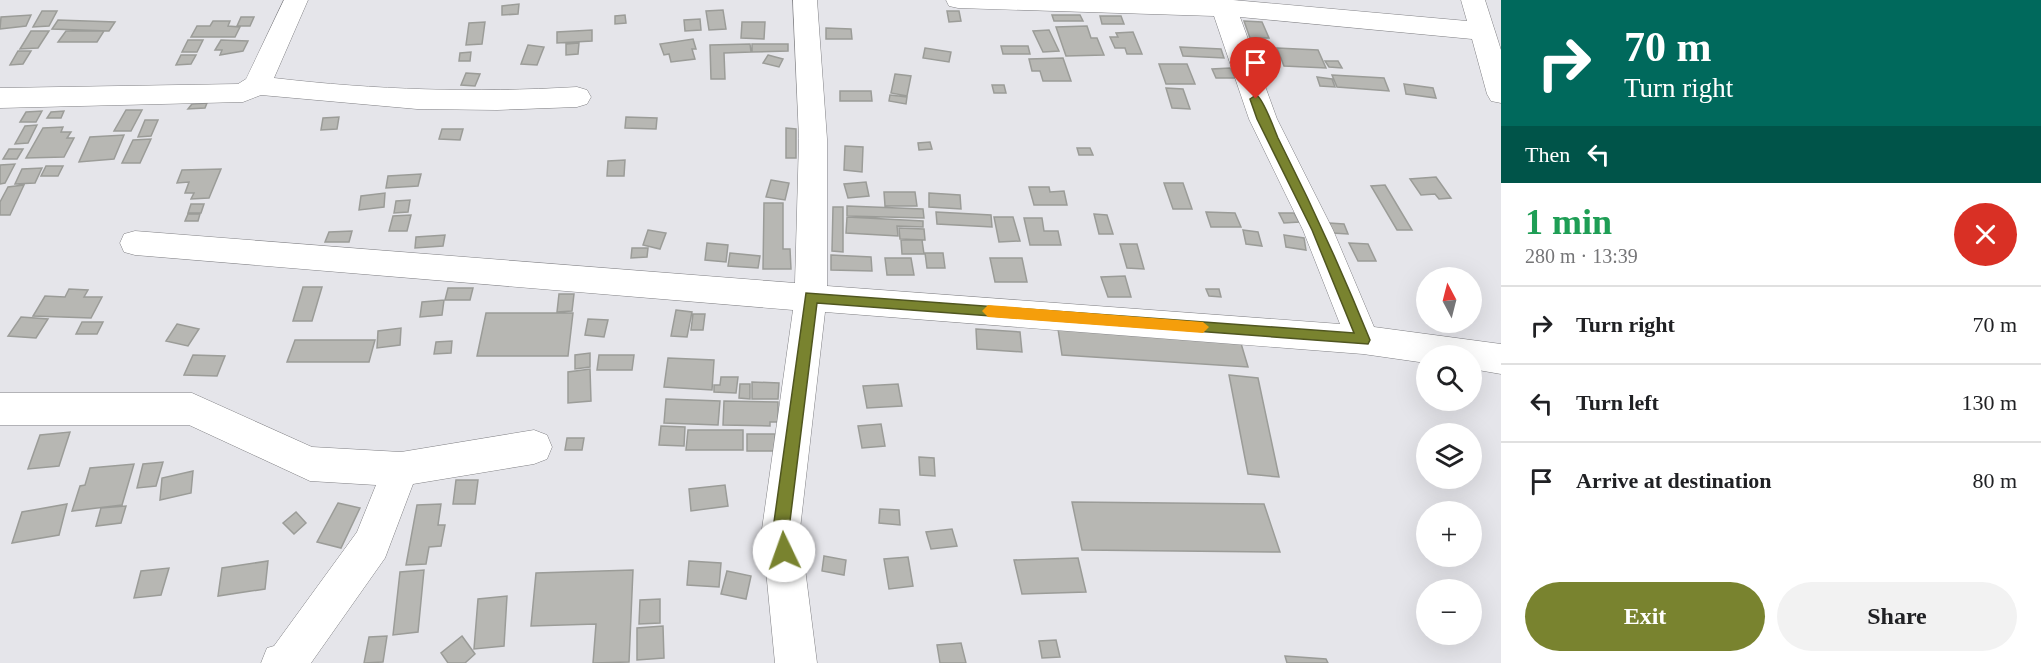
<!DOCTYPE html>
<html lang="en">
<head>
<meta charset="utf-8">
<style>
	:root { --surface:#fff; --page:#f2f2f2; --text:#202124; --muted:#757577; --line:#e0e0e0; --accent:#79832f }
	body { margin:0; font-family:Georgia,serif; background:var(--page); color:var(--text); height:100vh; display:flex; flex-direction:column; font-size:22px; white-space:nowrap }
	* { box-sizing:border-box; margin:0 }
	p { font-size:20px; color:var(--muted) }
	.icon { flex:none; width:33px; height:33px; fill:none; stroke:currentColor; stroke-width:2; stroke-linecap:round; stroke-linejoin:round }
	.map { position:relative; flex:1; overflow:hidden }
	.details { display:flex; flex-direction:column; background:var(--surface); width:540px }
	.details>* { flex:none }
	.guide { background:#00695c; color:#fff; overflow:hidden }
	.needle { width:39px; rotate:353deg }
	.fabs { position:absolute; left:1416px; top:267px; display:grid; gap:12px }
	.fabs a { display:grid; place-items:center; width:66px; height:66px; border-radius:50%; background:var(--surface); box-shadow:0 6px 24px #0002; font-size:30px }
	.pin { position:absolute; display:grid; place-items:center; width:51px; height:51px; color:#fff; margin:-62px -26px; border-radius:50% 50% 50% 0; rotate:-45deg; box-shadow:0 0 6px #0007 }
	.pin .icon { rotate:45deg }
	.me { position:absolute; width:66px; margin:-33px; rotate:357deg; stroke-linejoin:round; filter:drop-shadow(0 0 4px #0008) }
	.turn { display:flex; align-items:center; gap:21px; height:126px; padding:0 24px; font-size:27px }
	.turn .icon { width:78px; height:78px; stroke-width:2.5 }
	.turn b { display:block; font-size:42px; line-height:51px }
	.then { display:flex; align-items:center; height:57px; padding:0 24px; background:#0003; gap:12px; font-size:22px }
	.round { display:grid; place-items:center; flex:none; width:63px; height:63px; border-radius:32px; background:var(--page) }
	.summary { display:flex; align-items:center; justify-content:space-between; height:102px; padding:0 24px }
	h1 { font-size:36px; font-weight:600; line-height:45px; color:#1e9e55 }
	.cta { display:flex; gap:12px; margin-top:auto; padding:12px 24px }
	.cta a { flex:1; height:69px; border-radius:36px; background:var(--accent); color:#fff; font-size:24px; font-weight:600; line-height:69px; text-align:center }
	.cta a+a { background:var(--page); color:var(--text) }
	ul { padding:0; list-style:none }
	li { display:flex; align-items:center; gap:18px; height:78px; padding:0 24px; border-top:2px solid var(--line) }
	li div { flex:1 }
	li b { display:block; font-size:22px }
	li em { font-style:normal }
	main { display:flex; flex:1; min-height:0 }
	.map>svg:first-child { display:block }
	.building { fill:#b7b7b3; stroke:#9b9c98; stroke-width:1.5 }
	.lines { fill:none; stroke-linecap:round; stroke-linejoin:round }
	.minor-casing { stroke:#808084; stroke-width:1 }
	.minor { fill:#fff; fill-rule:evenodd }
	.route { fill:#79832f; stroke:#4f551f; stroke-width:1.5 }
	.slow { fill:#f59e0b }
</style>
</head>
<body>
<main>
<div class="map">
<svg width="1501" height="663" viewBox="0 0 1501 663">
	<rect width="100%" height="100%" fill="#e5e5ea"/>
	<path class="building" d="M519,4L518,14L502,15V6Z
		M723,10L726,29L709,30L706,11Z
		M42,11H57L49,26L33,27Z
		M947,11H959L961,21L949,22Z
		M31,15L26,26L0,29L1,17Z
		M625,15L626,23L615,24V16Z
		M1052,15H1080L1083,21H1054Z
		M1100,16H1121L1124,24H1102Z
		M241,17H254L250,26H237Z
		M700,19L701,30L685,31L684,20Z
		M58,20L115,22L109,31L52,29Z
		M213,21H230L228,26L240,27L235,37H191L197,26H210Z
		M1244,21L1262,22L1269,38H1250Z
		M485,22L482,44L466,45L469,23Z
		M742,22H765L764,39L741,38Z
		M1087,26L1091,38H1097L1104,55L1066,56L1056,27Z
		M826,28L851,29L852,39H826Z
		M592,30V41L557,43V32Z
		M1049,30L1059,51L1043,52L1033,31Z
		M31,31H49L38,48L20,49Z
		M66,31H104L97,42H58Z
		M1133,32L1142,54H1127L1125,48H1115L1110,37H1118L1116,33Z
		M693,39L696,49H692L695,59L671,62L669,54L664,55L660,44Z
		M188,40H203L197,52H182Z
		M221,40L248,41L243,51L220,55L222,50H215Z
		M579,43L578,54L566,55V44Z
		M750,44L751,52L724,53L725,79H711L710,45Z
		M752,44H788V51L752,52Z
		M528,45L544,47L537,65L521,64Z
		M1001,46H1028L1030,54H1003Z
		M1180,47L1221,49L1224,58L1183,56Z
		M925,48L951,52L949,62L923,58Z
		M1277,48L1318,50L1326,68L1284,66Z
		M18,51H31L23,64L10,65Z
		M471,52L470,61H459L460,53Z
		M1259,52L1273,53L1277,63H1263Z
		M181,55H196L191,64L176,65Z
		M768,55L783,59L779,67L763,63Z
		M1063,58L1071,81H1043L1040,71H1032L1029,59Z
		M1325,61H1338L1342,68L1329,67Z
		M1159,64H1187L1195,84H1166Z
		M1230,68L1235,78H1216L1212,69Z
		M466,73L480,74L475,86L461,85Z
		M895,74L911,76L907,96L891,93Z
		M1332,75L1384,78L1389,91L1337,87Z
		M1317,77L1332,79L1335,87L1320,86Z
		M1404,84L1433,88L1436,98L1406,94Z
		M992,85H1004L1006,93H994Z
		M1166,88L1183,89L1190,109L1172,108Z
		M840,91H871L872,101H840Z
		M890,95L907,97L906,104L889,101Z
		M207,103L205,108L188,109L192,104Z
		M126,110H142L131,131H114Z
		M42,111L36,122H20L26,112Z
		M64,111L61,118H47L51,112Z
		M339,117L337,129L321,130L323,118Z
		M626,117L657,118L656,129L625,128Z
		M145,120H158L151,136L138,137Z
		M37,125L28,143L15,144L25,126Z
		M63,127L61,132H71L67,138H74L64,157L26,158L43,128Z
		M786,128L796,129V158H786Z
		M442,129H463L460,140L439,139Z
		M124,135L114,159L79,162L90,137Z
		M151,139L140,163H122L133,140Z
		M930,142L932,149L919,150L918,143Z
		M845,146L863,147L862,172L844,170Z
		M1077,148H1090L1093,155H1079Z
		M9,149H23L17,159H3Z
		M625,160L624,176H607L608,161Z
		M15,164L5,183L0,184V165Z
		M46,166H63L58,176H41Z
		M42,168L35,183L15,184L22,169Z
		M221,169L209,198L191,199L194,193H185L189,182L177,183L182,170Z
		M421,174L418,186L386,188L388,176Z
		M1436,177L1451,198L1439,199L1435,194L1421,195L1410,179Z
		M771,180L789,183L785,200L766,197Z
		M866,182L869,196L848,198L844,184Z
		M1164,183H1183L1192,209H1173Z
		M24,185L10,215H0V202L8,187Z
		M1385,185L1412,230H1397L1371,186Z
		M1029,187H1049L1050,192L1064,191L1067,205H1034Z
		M884,192H915L917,206H885Z
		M385,193L384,207L359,210L361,196Z
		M929,193L960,195L961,209L929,207Z
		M410,200L408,212L394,213L396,201Z
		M764,203H783V249H790L791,269H763Z
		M191,204H204L201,213H188Z
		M847,206L923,209L924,218L847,216Z
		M833,207H843V252L832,251Z
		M936,212L991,215L992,227L937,224Z
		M1206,212L1235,213L1241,227H1211Z
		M1279,213H1294L1299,222L1284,223Z
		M188,214H200L198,221H185Z
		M1094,214L1107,215L1113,234H1099Z
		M411,215L407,231H389L393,216Z
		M847,217L923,221V227L897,226L898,236L846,233Z
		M994,217H1013L1020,241L999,242Z
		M1024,218H1042L1044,231H1058L1061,245H1030Z
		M1329,223L1344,224L1348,234L1332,233Z
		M899,228L924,229L925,240L900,239Z
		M648,230L666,233L660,249L643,245Z
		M1243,230L1258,232L1262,246L1246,244Z
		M352,231L349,242H325L329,232Z
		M445,235L443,246L415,248L416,237Z
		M1284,235L1304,238L1306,250L1286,247Z
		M901,240H922L924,254H902Z
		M707,243L728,245L726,262L705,260Z
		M1349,243L1368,244L1376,261H1358Z
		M1120,244H1137L1144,269L1127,268Z
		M632,248H648L647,257L631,258Z
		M730,253L760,256L758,268L728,266Z
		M925,253H943L945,268H927Z
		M831,255L871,257L872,271L831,270Z
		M885,258H911L914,275H887Z
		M990,258H1022L1027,282H995Z
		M1125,276L1131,297H1108L1101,277Z
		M303,287H322L312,321H293Z
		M448,288H473L470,300H445Z
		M69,289L88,290L84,297H102L91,318L33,316L45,296L65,297Z
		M1206,289H1219L1221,297L1209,296Z
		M559,294H574L572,311L557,312Z
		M444,300L442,315L420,317L422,302Z
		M676,310L692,312L687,337L671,336Z
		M486,313H573L568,356H477Z
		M693,314H705L703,330H691Z
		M21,317L48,319L36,338L8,336Z
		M588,319L608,320L604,337L585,335Z
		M82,322H103L97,334H76Z
		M177,324L199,329L188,346L166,341Z
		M401,328L400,345L377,348L378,331Z
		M976,329L1020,332L1022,352L977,349Z
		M1058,329L1240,340L1248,367L1062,355Z
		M295,340H375L369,362H287Z
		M452,341L451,353L434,354L436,342Z
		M590,353V367L575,369V355Z
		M193,355L225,356L217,376L184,375Z
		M599,355H634L632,370H597Z
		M668,358L714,360L712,390L664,387Z
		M590,369L591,401L568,403V372Z
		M1229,375L1258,378L1279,477L1248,474Z
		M721,377H738L736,393L714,392V385H720Z
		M752,382L779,383L778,399H752Z
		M740,384H750V399L739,398Z
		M898,384L902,406L867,408L863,386Z
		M666,399L720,401L718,425L664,423Z
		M724,401L778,402V422H770V426L723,425Z
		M881,424L885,446L862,448L858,426Z
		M661,426L685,427L684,446L659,445Z
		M688,430H743V450H686Z
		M70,432L59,466L28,469L40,435Z
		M747,434H775L776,451H747Z
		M567,438H584L582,450H565Z
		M919,457L934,458L935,476L920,475Z
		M163,462L156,486L137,488L143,464Z
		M134,464L122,505L72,511L80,486L85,485L90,468Z
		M193,471L191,493L160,500L162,478Z
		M456,480H478L475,504H453Z
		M725,485L728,506L691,511L689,489Z
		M1072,502L1264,504L1280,552L1082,550Z
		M338,503L360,508L341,548L317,542Z
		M67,504L59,535L12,543L22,512Z
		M441,504L438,525H445L441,546L429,547L426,564L406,565L417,505Z
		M126,506L121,523L96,526L101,508Z
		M880,509L899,510L900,525L879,523Z
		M296,512L306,523L294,534L283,523Z
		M952,529L957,546L931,549L926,532Z
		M824,556L846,560L844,575L822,571Z
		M908,557L913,586L889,589L884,559Z
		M1078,558L1086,592L1022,594L1014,560Z
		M268,561L265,589L218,596L222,568Z
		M689,561L721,563L719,587L687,585Z
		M169,568L161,595L134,598L141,571Z
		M424,570L418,632L393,635L400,572Z
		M633,570L629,662L593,663L596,624L531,626L536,573Z
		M727,571L751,576L746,599L721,594Z
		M507,596L504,646L474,649L478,599Z
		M660,599V623L639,624L640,600Z
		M663,626L664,658L637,660V628Z
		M387,636L383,662L364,663L369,637Z
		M462,636L475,654L465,663H448L441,653Z
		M1056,640L1060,657L1042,658L1039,641Z
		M961,643L966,663H940L937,645Z
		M1285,656L1326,659L1328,663H1287Z"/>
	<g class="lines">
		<defs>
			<path id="minor" d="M284,0H308L274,78C375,90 475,93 577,87L587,90L591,97L587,104L577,107L497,110L417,109L261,95L243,102L0,108V88L238,84L246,79Z
				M793,0H817L827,139V286L1340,324L1303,230L1249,119L1214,16L958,8L949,6L946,0H1233L1467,21L1461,0H1485L1501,50V103L1491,101L1487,94L1472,39L1240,17L1277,119L1333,230L1374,327L1501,344V374L1472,369V356H1426V363L1363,354L825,312L800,529L817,663H775L762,529L793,310L135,255L124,252L120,243L124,234L135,231L795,283L799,139Z
				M0,393H192L312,447L401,452L534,430L547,435L552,447L547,459L534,464L413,484L385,558L311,663H261L267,648L274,646L357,532L376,485L310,481L189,425H0Z"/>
		</defs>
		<use href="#minor" class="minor-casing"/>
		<use href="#minor" class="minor"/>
	</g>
	<path class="route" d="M1256,95C1263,97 1274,129 1278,138C1312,205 1342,271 1370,340L1368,344L817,303L789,529L792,551L789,557L784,559L778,557L773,529L806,293L1354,333L1312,230L1257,119L1250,99Z"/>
	<path class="slow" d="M988,305L1203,322L1209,327L1203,333L988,317L982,311Z"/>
</svg>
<div class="fabs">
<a><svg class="needle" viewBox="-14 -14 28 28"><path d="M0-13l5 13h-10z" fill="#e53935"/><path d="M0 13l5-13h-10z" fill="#757577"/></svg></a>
<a><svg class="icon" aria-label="search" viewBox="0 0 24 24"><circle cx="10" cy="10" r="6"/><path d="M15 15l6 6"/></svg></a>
<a><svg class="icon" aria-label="layers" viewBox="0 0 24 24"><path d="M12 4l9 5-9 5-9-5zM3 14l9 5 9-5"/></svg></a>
<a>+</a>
<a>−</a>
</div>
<div class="pin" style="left:1256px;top:99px;background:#d93025"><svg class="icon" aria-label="arrive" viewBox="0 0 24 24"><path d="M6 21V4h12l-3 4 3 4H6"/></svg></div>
<svg class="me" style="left:784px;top:551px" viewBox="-20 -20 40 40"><circle r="19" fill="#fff"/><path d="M0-13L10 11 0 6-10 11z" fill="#79832f"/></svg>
</div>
<section class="details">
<div class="guide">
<div class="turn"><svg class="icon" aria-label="right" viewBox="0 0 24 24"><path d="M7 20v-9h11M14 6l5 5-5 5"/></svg><div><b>70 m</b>Turn right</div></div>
<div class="then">Then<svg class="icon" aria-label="left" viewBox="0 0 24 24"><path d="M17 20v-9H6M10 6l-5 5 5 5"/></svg></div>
</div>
<div class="summary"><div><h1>1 min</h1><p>280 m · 13:39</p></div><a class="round" style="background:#d93025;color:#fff"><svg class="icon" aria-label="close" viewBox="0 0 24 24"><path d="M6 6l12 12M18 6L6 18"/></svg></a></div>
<ul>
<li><svg class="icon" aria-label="right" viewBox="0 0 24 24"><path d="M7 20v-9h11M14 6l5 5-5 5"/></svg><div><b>Turn right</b></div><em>70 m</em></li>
<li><svg class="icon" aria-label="left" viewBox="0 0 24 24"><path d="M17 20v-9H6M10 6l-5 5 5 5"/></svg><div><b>Turn left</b></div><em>130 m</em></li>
<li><svg class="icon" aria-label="arrive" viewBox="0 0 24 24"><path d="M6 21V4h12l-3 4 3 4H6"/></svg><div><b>Arrive at destination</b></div><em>80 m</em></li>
</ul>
<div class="cta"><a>Exit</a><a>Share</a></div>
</section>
</main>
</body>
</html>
